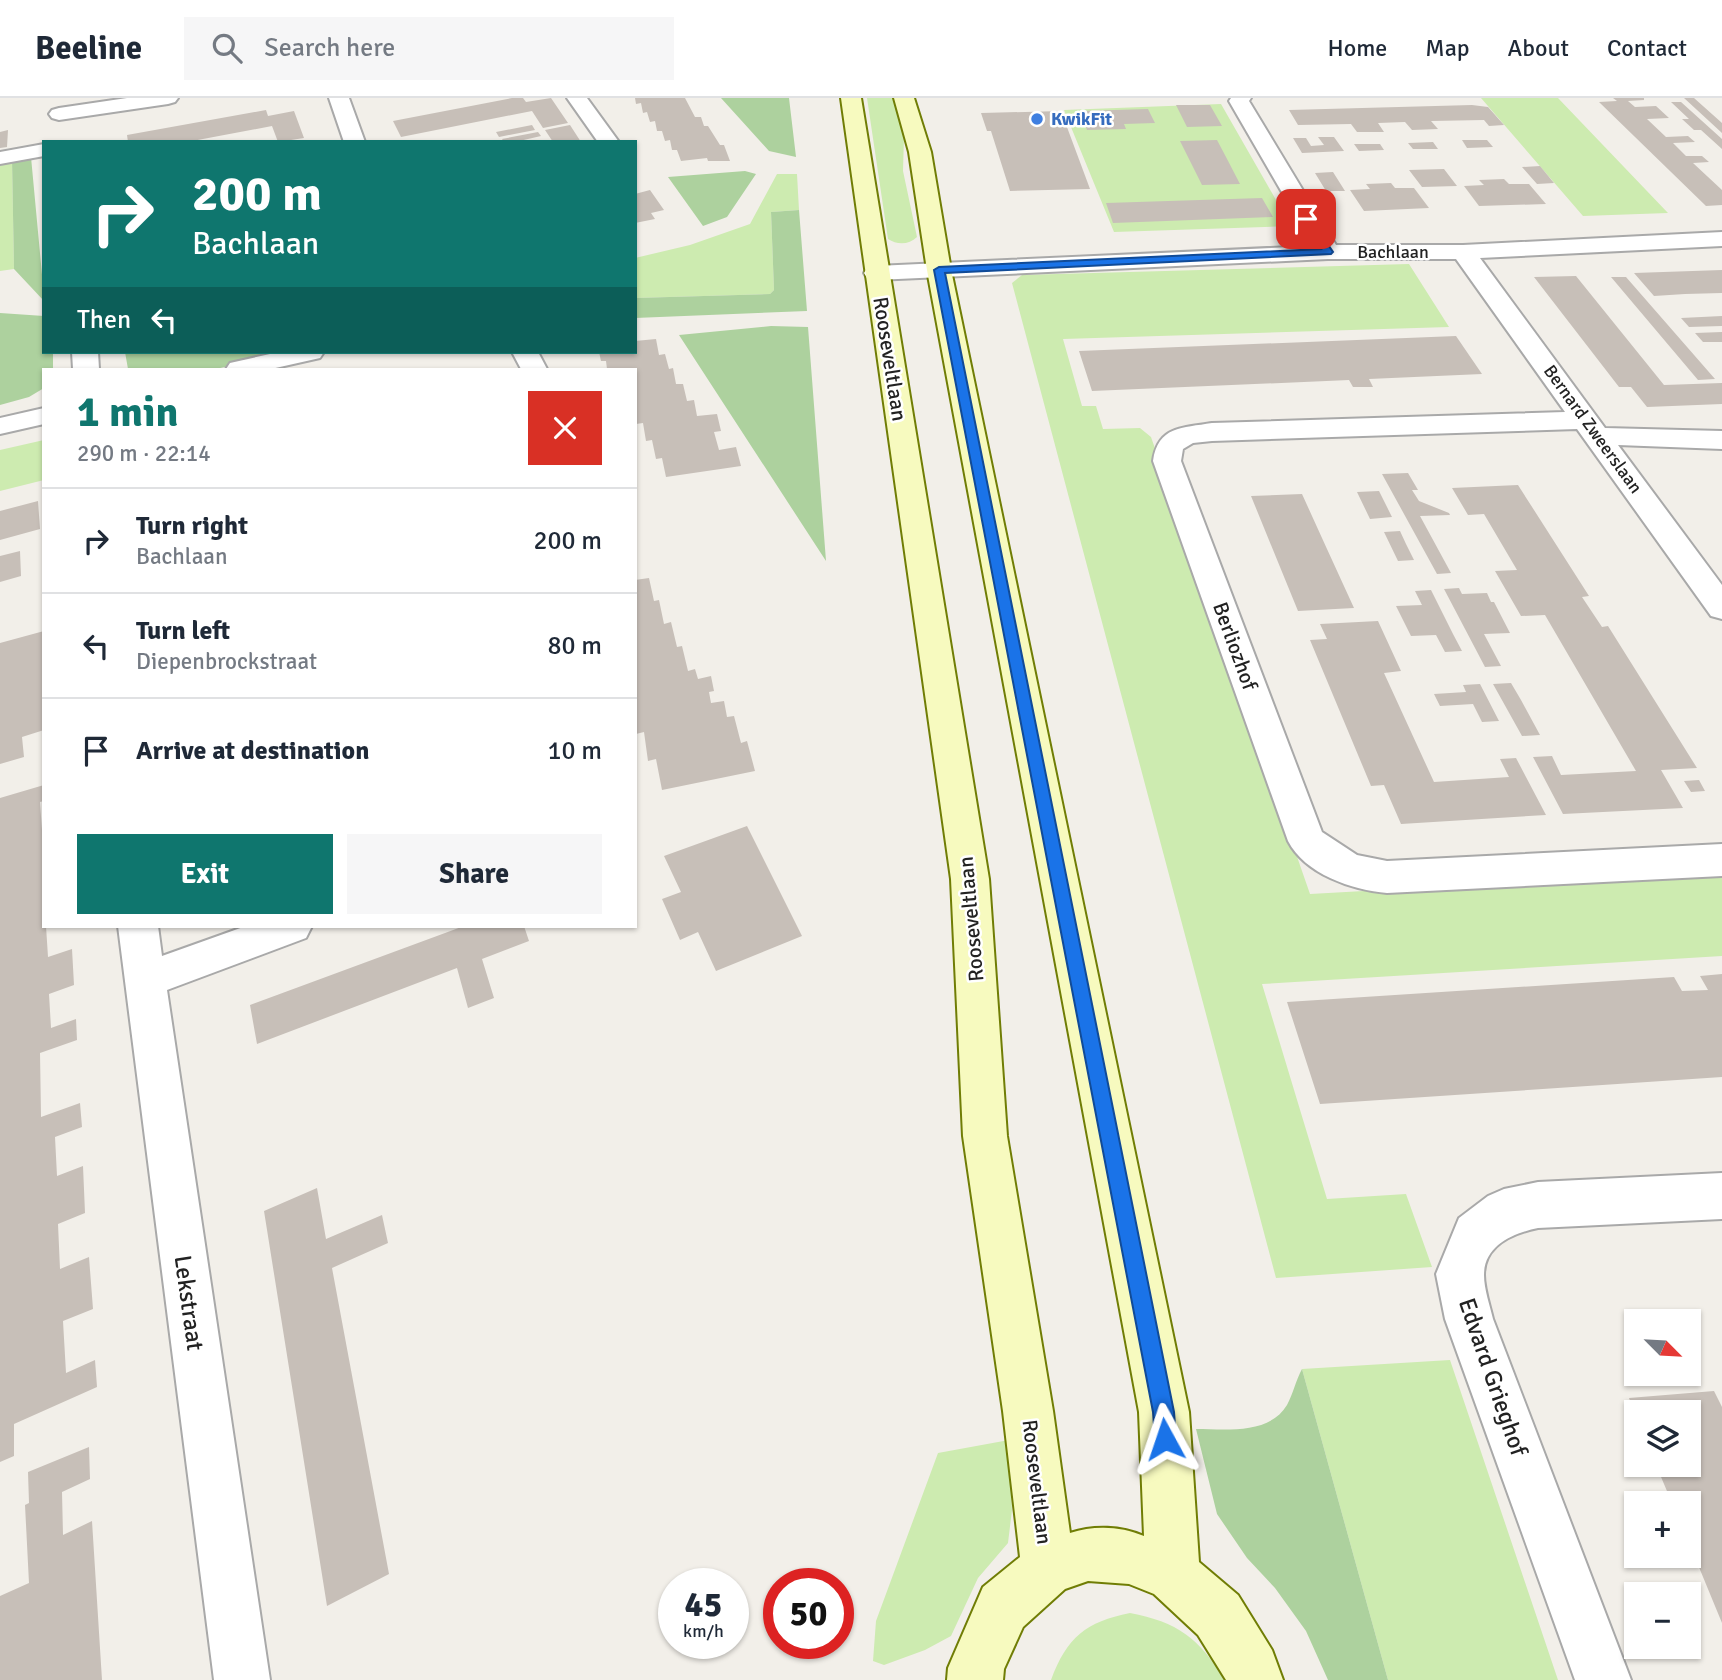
<!DOCTYPE html>
<html lang="en">
<head>
<meta charset="utf-8">
<style>
	:root { --surface:#fff; --page:#f6f6f7; --text:#1f2937; --muted:#747a83; --line:#e0e1e3; --accent:#0f766e }
	body { margin:0; font-family:Signika,sans-serif; background:var(--page); color:var(--text); height:100vh; display:flex; flex-direction:column; font-size:26px; white-space:nowrap }
	* { box-sizing:border-box; margin:0 }
	p { font-size:23px; color:var(--muted) }
	.icon { flex:none; width:38px; height:38px; fill:none; stroke:currentColor; stroke-width:2; stroke-linecap:round; stroke-linejoin:round }
	.map { position:relative; flex:1; overflow:hidden }
	.side { position:absolute; left:42px; top:270px; width:595px; height:560px; display:flex; flex-direction:column; background:var(--surface); border-radius:0px; box-shadow:0 2px 5px #0004 }
	.side>* { flex:none }
	.hud { position:absolute; left:42px; top:42px; width:595px; height:214px; border-radius:0px; box-shadow:0 2px 5px #0004; background:#0f766e; color:#fff; overflow:hidden }
	.needle { width:46px; rotate:114deg }
	.fabs { position:absolute; left:1624px; top:1211px; display:grid; gap:14px }
	.fabs a { display:grid; place-items:center; width:77px; height:77px; border-radius:0px; background:var(--surface); box-shadow:0 2px 5px #0004; font-size:35px }
	.speed { position:absolute; left:658px; top:1470px; display:flex; gap:14px; font-size:35px; font-weight:700; text-align:center }
	.speed>* { display:grid; place-content:center; width:91px; height:91px; border-radius:50%; background:var(--surface); box-shadow:0 2px 5px #0004; line-height:1 }
	.speed small { font-size:18px; font-weight:400 }
	.speed .limit { border:10px solid #d22; background:#fff; color:#111 }
	.pin { position:absolute; display:grid; place-items:center; width:60px; height:60px; color:#fff; margin:-30px; border-radius:14px; box-shadow:0 4px 10px #0006 }
	.me { position:absolute; width:77px; margin:-38px; rotate:355deg; stroke-linejoin:round; filter:drop-shadow(0 0 5px #0008) }
	.turn { display:flex; align-items:center; gap:24px; height:147px; padding:0 35px; font-size:32px }
	.turn .icon { width:91px; height:91px; stroke-width:2.5 }
	.turn b { display:block; font-size:49px; line-height:60px }
	.then { display:flex; align-items:center; height:66px; padding:0 35px; background:#0003; gap:14px; font-size:26px }
	.round { display:grid; place-items:center; flex:none; width:74px; height:74px; border-radius:0px; background:var(--page) }
	.summary { display:flex; align-items:center; justify-content:space-between; height:119px; padding:0 35px }
	h1 { font-size:42px; font-weight:800; line-height:52px; color:var(--accent) }
	.cta { display:flex; gap:14px; margin-top:auto; padding:14px 35px }
	.cta a { flex:1; height:80px; border-radius:0px; background:var(--accent); color:#fff; font-size:28px; font-weight:800; line-height:80px; text-align:center }
	.cta a+a { background:var(--page); color:var(--text) }
	ul { padding:0; list-style:none }
	li { display:flex; align-items:center; gap:21px; height:105px; padding:0 35px; border-top:2px solid var(--line) }
	li div { flex:1 }
	li b { display:block; font-size:26px }
	li em { font-style:normal }
	header { display:flex; align-items:center; gap:42px; box-sizing:border-box; height:98px; padding:0 35px; background:var(--surface); border-bottom:2px solid var(--line) }
	header strong { font-size:33px }
	nav { display:flex; gap:38px; margin-inline-start:auto; font-size:24px }
	.search { width:490px; height:63px; background:var(--page); display:flex; align-items:center; gap:18px; box-sizing:border-box; padding:0 24px; border-radius:0px; color:var(--muted); font-size:26px }
	.map>svg:first-child { display:block }
	.grass { fill:#cdebb0 }
	.forest { fill:#add19e }
	.building { fill:#c7bfb8 }
	.lines { fill:none; stroke-linecap:round; stroke-linejoin:round }
	.minor-casing { stroke:#a9a9a9; stroke-width:4 }
	.secondary-casing { stroke:#707d05; stroke-width:4 }
	.minor { fill:#fff; fill-rule:evenodd }
	.secondary { fill:#f7fabf; fill-rule:evenodd }
	.route { fill:#1a73e8; stroke:#114b97; stroke-width:2 }
	.shop-dot { fill:#3f7fe0; stroke:#fff; stroke-width:2.5 }
	.labels { text-anchor:middle; dominant-baseline:central; stroke-width:5; stroke-linejoin:round; paint-order:stroke }
	.far-shop-label { font-size:18px; font-weight:bold; fill:#366cbe; stroke:#fff; text-anchor:start }
	.far-street-label { font-size:18px; fill:#222; stroke:#fff }
	.street-label { font-size:21px; fill:#222; stroke:#fff }
	.near-street-label { font-size:24px; fill:#222; stroke:#fff }
</style>
</head>
<body>
<header>
<strong>Beeline</strong>
<div class="search"><svg class="icon" aria-label="search" viewBox="0 0 24 24"><circle cx="10" cy="10" r="6"/><path d="M15 15l6 6"/></svg>Search here</div>
<nav><a>Home</a><a>Map</a><a>About</a><a>Contact</a></nav>
</header>
<div class="map">
<svg width="1722" height="1582" viewBox="0 0 1722 1582">
	<rect width="100%" height="100%" fill="#f2efe9"/>
	<path class="grass" d="M867,0H894L904,39L903,73L917,139C909,147 897,147 888,141Z
		M1481,0H1558L1668,115L1583,118Z
		M1221,6L1291,128L1114,134L1064,12Z
		M12,62L14,171L0,173V64Z
		M777,76H797L799,112L771,114L774,192L770,196L635,200V160L690,147L750,126Z
		M1409,166L1449,229L1063,241L1082,308H1096L1103,331L1140,330L1151,339L1310,796L1722,773V858L1262,886L1327,1101L1406,1096L1432,1169L1276,1180L1012,185L1022,177Z
		M44,342V382L0,393V352Z
		M1450,1262L1558,1582H1388L1302,1271Z
		M1009,1342L1012,1412L1008,1445L978,1480L951,1538L925,1552L884,1567L873,1563L876,1523L938,1355Z
		M1130,1515C1177,1524 1200,1540 1224,1582H1051C1067,1539 1086,1524 1130,1515Z"/>
	<path class="forest" d="M721,0H789L796,59L769,53Z
		M31,59L44,198V203L14,171L12,62Z
		M745,73L756,76L727,119L703,128L668,79Z
		M799,112L807,213L635,220V200L770,196L774,192L771,114Z
		M0,215L44,218V254H53V271H44V290L29,299L0,307Z
		M771,228L808,229L826,463L679,237Z
		M125,254H290L216,271H128Z
		M1302,1271L1388,1582H1328L1306,1533L1275,1490L1247,1460L1217,1416L1196,1331C1226,1331 1269,1337 1287,1307C1293,1296 1296,1282 1302,1271Z"/>
	<path class="building" d="M512,0H523L526,4L551,0L568,25L543,30L532,13L401,39L393,23Z
		M635,0H685L695,19H701L704,28H708L720,47H724L730,63H708L707,60L681,63L677,52H672L670,42L665,43L662,33H657L655,23L650,24L647,14L643,15L641,5L636,6Z
		M1613,0H1644V2L1628,3L1635,9L1656,8L1669,20L1647,21L1666,39L1688,38L1695,44L1673,45L1686,58H1702L1709,64L1693,65L1722,92V107L1706,108L1599,4L1617,3Z
		M1684,0H1694L1722,25V35Z
		M1671,4H1681L1722,41V51L1701,32H1694L1682,21H1689Z
		M1176,7H1210L1222,28L1187,29Z
		M1472,7L1488,9L1504,27L1489,28L1484,22L1431,23L1438,31L1412,32L1405,24L1378,25L1384,34H1357L1351,26L1298,27L1289,12Z
		M1148,11L1155,25L1124,26L1126,31L1087,32L1080,13Z
		M266,12L268,18L294,13L304,40L278,44L272,28L187,44H128L127,37Z
		M1061,13L1090,91L1010,93L991,33H987L981,15Z
		M532,27L535,32L499,39L496,34Z
		M570,27L581,44H553L545,32Z
		M8,32L7,49L0,50V34Z
		M538,34L541,38L515,44H504L502,41Z
		M1318,39H1334L1344,53L1302,55L1293,40H1306L1311,48L1324,47Z
		M1217,42L1226,59L1240,86L1202,87L1180,43Z
		M1462,42H1487L1493,49L1467,50Z
		M1433,44L1438,51H1413L1408,45Z
		M1354,46H1380L1384,52L1359,53Z
		M1540,68L1554,85L1537,86L1522,69Z
		M1444,71L1457,88L1422,89L1409,72Z
		M1333,74L1345,93H1326L1315,75Z
		M1504,81L1509,86H1529L1546,106L1479,108L1464,88L1484,87L1479,82Z
		M1391,85L1395,90H1414L1429,110L1364,113L1350,92L1370,91L1366,86Z
		M650,92L664,112L651,115L655,121L635,125V96Z
		M1262,100L1273,119L1113,125L1106,105Z
		M1722,172V195L1685,196L1654,198L1634,175Z
		M1576,178L1664,287L1722,285V306L1647,309L1631,289H1619L1534,179Z
		M1611,179H1626L1715,281L1698,282Z
		M1722,218V228L1689,229L1681,220Z
		M1722,234V244H1703L1695,235Z
		M1456,238L1482,276L1369,281L1373,289H1353L1349,282L1092,293L1079,253Z
		M656,241L659,257L665,256L669,271L673,270L676,286H683L687,303L694,302L697,318L717,316L721,333L714,334L719,352L736,349L741,368L666,379L662,360L656,361L652,342L646,343L643,325L636,326L635,271H607L606,263H601L599,254H635V243Z
		M1408,375L1418,392H1412L1419,403L1449,415L1450,417L1420,418L1451,475L1437,476L1382,376Z
		M1518,387L1589,498L1582,499L1602,529L1608,528L1697,670L1661,672L1683,710L1563,716L1533,659L1552,658L1561,677L1636,673L1545,517L1521,518L1495,473L1517,472L1484,416L1468,417L1452,390Z
		M1379,393L1392,419L1370,421L1357,394Z
		M1302,396L1327,451L1354,510L1298,513L1251,398Z
		M38,403L40,431L0,442V413Z
		M1400,433L1406,446L1414,462L1398,463L1384,434Z
		M20,453L21,478L0,484V458Z
		M649,480L654,503L659,502L664,526L671,524L677,549L682,548L688,573L695,571L698,581L711,578L714,593L709,594L711,605L724,603L727,619L734,618L741,645L747,643L755,673L662,692L656,661L648,663L644,634L636,636L635,630V482Z
		M1459,490L1462,496L1487,495L1491,504H1494L1510,535L1484,536L1501,568L1485,569L1444,491Z
		M1431,492L1453,536L1462,553L1445,554L1436,537L1411,538L1396,508L1422,507L1415,493Z
		M1378,523L1401,573L1384,575L1434,684L1509,679L1500,661L1516,660L1546,717L1401,726L1384,687L1371,688L1310,542L1327,541L1320,526Z
		M44,533V632L22,639L24,659L0,666V545Z
		M1511,585L1521,602L1540,637L1522,638L1493,586Z
		M1480,586L1499,623L1482,624L1473,606L1440,608L1434,596L1466,594L1463,587Z
		M1699,682L1705,693L1691,694L1684,683Z
		M44,687V703L40,704L42,732L44,731V828H46L48,859L72,851L74,887L49,896L51,930L76,921L77,942L40,955L41,1019L80,1005L82,1029L55,1039L57,1078L83,1068L85,1115L58,1126L60,1171L89,1159L93,1211L63,1223L66,1275L95,1262L97,1289L14,1326V1358L0,1364V700Z
		M747,728L802,838L716,873L698,834L680,842L662,801L681,794L664,758Z
		M464,828H524L529,843L482,861L494,900L468,910L457,870L257,946L250,907Z
		M1722,876V979L1320,1006L1287,904L1674,879L1682,893L1708,892L1700,878Z
		M317,1090L326,1141L382,1117L388,1145L332,1170L389,1476L327,1508L264,1113Z
		M1714,1293L1722,1309V1525L1689,1445V1405H1672L1656,1367H1689V1314H1634L1629,1300Z
		M89,1349L90,1381L62,1394L63,1437L92,1423L102,1582H0V1498L29,1485L25,1407L29,1405L28,1374Z"/>
	<g class="lines">
		<defs>
			<path id="minor" d="M127,0H178L175,4L168,6L59,22L52,20L49,16L52,12L59,10Z
				M329,0H349L365,44H344Z
				M567,0H587L619,44H598Z
				M1231,0H1251L1249,3L1336,147H1463L1722,134V148L1480,160L1605,330L1722,333V351L1618,347L1722,487V521L1711,518L1577,331L1212,343L1193,345L1183,351L1181,363L1322,734L1357,757L1387,763L1722,746V778L1387,795C1352,792 1305,776 1288,743L1153,363C1158,328 1182,330 1212,325L1565,314L1456,161H1328L876,182L867,180L864,175L867,170L876,168L1313,148L1229,3Z
				M44,46V58L0,66V54Z
				M72,254H98L99,271H73Z
				M279,254H324L320,260L271,271H226L230,265Z
				M512,254H538L547,271H521Z
				M44,310V326L0,336V320Z
				M118,828H158L162,858L246,828H312L306,840L167,892L270,1582H214Z
				M1722,1075V1121L1538,1130C1514,1135 1484,1147 1484,1177C1484,1191 1490,1208 1493,1221L1631,1582H1575L1445,1221L1436,1176L1459,1120L1488,1098L1504,1091L1538,1084Z"/>
			<path id="secondary" d="M841,0H861L989,781L1007,1038L1053,1313L1070,1435C1094,1427 1121,1428 1144,1438L1139,1314L927,172L909,54L894,0H914L931,54L951,172L1189,1314L1199,1464L1238,1497L1272,1552L1283,1582H1226L1198,1537L1154,1496L1129,1486L1088,1483L1065,1491L1023,1529L1004,1571L1003,1582H947L948,1570L983,1489L1020,1459L1003,1313L963,1038L951,781Z"/>
		</defs>
		<use href="#minor" class="minor-casing"/>
		<use href="#secondary" class="secondary-casing"/>
		<use href="#minor" class="minor"/>
		<use href="#secondary" class="secondary"/>
	</g>
	<path class="route" d="M1303,119H1309L1333,154L1331,156L945,175L1174,1314L1176,1341L1173,1349L1165,1352L1158,1349L1155,1341L1153,1314L934,172L939,169L1321,151L1301,121Z"/>
	<circle class="shop-dot" cx="1037" cy="21" r="7"/>
	<g class="labels">
		<g class="far-shop-label">
			<text x="1051" y="21">KwikFit</text>
		</g>
		<g class="far-street-label">
			<text x="1393" y="154">Bachlaan</text>
			<text transform="translate(1593 331) rotate(54)">Bernard Zweerslaan</text>
		</g>
		<g class="street-label">
			<text transform="translate(890 261) rotate(81)">Rooseveltlaan</text>
			<text transform="translate(1235 548) rotate(70)">Berliozhof</text>
			<text transform="translate(971 821) rotate(-95)">Rooseveltlaan</text>
			<text transform="translate(1037 1384) rotate(83)">Rooseveltlaan</text>
		</g>
		<g class="near-street-label">
			<text transform="translate(189 1205) rotate(82)">Lekstraat</text>
			<text transform="translate(1493 1279) rotate(71)">Edvard Grieghof</text>
		</g>
	</g>
</svg>
<div class="fabs">
<a><svg class="needle" viewBox="-14 -14 28 28"><path d="M0-13l5 13h-10z" fill="#e53935"/><path d="M0 13l5-13h-10z" fill="#747a83"/></svg></a>
<a><svg class="icon" aria-label="layers" viewBox="0 0 24 24"><path d="M12 4l9 5-9 5-9-5zM3 14l9 5 9-5"/></svg></a>
<a>+</a>
<a>−</a>
</div>
<div class="speed"><div>45<small>km/h</small></div><div class="limit">50</div></div>
<div class="pin" style="left:1306px;top:121px;background:#d93025"><svg class="icon" aria-label="arrive" viewBox="0 0 24 24"><path d="M6 21V4h12l-3 4 3 4H6"/></svg></div>
<svg class="me" style="left:1165px;top:1341px" viewBox="-20 -20 40 40"><path d="M0-17L14 15 0 8-14 15z" fill="#1a73e8" stroke="#fff" stroke-width="4"/></svg>
<div class="hud">
<div class="turn"><svg class="icon" aria-label="right" viewBox="0 0 24 24"><path d="M7 20v-9h11M14 6l5 5-5 5"/></svg><div><b>200 m</b>Bachlaan</div></div>
<div class="then">Then<svg class="icon" aria-label="left" viewBox="0 0 24 24"><path d="M17 20v-9H6M10 6l-5 5 5 5"/></svg></div>
</div>
<section class="side">
<div class="summary"><div><h1>1 min</h1><p>290 m · 22:14</p></div><a class="round" style="background:#d93025;color:#fff"><svg class="icon" aria-label="close" viewBox="0 0 24 24"><path d="M6 6l12 12M18 6L6 18"/></svg></a></div>
<ul>
<li><svg class="icon" aria-label="right" viewBox="0 0 24 24"><path d="M7 20v-9h11M14 6l5 5-5 5"/></svg><div><b>Turn right</b><p>Bachlaan</p></div><em>200 m</em></li>
<li><svg class="icon" aria-label="left" viewBox="0 0 24 24"><path d="M17 20v-9H6M10 6l-5 5 5 5"/></svg><div><b>Turn left</b><p>Diepenbrockstraat</p></div><em>80 m</em></li>
<li><svg class="icon" aria-label="arrive" viewBox="0 0 24 24"><path d="M6 21V4h12l-3 4 3 4H6"/></svg><div><b>Arrive at destination</b></div><em>10 m</em></li>
</ul>
<div class="cta"><a>Exit</a><a>Share</a></div>
</section>
</div>
</body>
</html>
